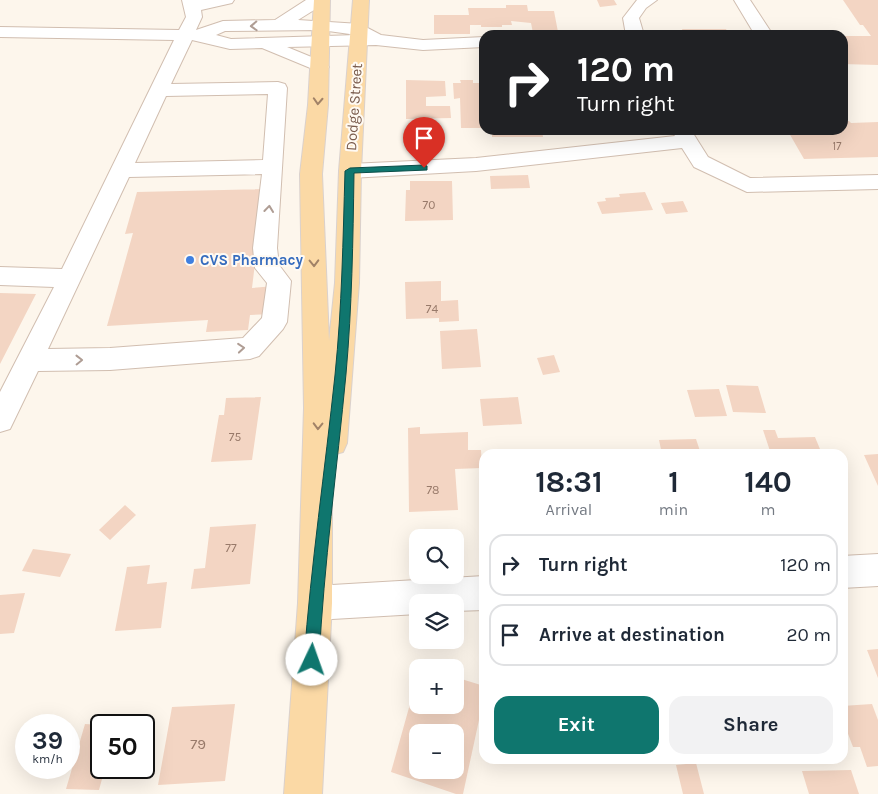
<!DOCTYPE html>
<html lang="en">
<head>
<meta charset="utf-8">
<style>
	:root { --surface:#fff; --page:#f2f2f3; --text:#1f2937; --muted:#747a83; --line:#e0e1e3; --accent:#0f766e }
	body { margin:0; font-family:Karla,sans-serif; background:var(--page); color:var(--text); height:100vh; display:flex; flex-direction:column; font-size:19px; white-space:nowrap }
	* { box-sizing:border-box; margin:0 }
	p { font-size:16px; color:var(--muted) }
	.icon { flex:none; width:28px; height:28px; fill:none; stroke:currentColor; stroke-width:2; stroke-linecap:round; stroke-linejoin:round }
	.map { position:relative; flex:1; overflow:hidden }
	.panel { position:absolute; left:479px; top:449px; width:369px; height:315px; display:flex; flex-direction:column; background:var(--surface); border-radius:15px; box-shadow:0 5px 20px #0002 }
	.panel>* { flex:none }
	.hud { position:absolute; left:479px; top:30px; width:369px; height:105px; border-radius:15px; box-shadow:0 5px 20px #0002; background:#202124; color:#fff; overflow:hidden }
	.fabs { position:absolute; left:409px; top:529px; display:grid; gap:10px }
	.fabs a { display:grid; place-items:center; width:55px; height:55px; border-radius:10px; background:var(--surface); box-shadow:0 5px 20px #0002; font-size:25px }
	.speed { position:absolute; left:15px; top:714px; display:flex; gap:10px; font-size:25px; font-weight:700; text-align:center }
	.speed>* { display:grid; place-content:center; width:65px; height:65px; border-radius:50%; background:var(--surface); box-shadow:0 5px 20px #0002; line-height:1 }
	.speed small { font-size:12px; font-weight:400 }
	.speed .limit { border:2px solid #111; border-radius:8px; background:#fff; color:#111 }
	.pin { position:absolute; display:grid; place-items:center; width:42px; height:42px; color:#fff; margin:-51px -21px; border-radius:50% 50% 50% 0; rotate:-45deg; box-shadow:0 0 5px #0007 }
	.pin .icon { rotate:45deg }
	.me { position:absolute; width:55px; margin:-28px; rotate:3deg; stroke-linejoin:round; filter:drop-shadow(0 0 4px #0008) }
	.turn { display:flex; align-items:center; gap:18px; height:105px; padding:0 15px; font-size:22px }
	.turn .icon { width:65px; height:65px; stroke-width:2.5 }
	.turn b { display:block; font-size:35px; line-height:42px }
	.eta { display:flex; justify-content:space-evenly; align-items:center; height:85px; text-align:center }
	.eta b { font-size:30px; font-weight:700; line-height:35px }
	.primary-button { display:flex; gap:10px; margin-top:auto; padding:10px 15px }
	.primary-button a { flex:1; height:58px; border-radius:15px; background:var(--accent); color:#fff; font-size:20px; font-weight:700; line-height:58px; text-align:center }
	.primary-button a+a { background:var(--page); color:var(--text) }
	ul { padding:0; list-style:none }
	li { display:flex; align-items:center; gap:15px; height:62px; margin:0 10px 8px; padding:0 5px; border:2px solid var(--line); border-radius:15px }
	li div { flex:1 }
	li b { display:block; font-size:19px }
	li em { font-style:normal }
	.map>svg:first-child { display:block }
	.building { fill:#f3d5c3; fill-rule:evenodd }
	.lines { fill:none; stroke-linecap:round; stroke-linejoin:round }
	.minor-casing { stroke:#d1beb0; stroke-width:2 }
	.major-casing { stroke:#dad1cd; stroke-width:2 }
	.minor { fill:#fff; fill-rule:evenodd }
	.major { fill:#fbd9a5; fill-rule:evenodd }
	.oneway { stroke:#af9d94 }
	.oneway2 { stroke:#a18267 }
	.route { fill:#0f766e; stroke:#0a4d48 }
	.shop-dot { fill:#3f7fe0; stroke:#fffaf3; stroke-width:2 }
	.labels { text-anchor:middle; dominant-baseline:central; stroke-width:4; stroke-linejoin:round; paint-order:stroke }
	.far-number-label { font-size:11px; fill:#987a6a }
	.number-label { font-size:12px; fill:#987a6a }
	.street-label { font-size:15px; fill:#7a5c4d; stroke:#fffaf3 }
	.shop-label { font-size:15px; font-weight:bold; fill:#366cbe; stroke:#fffaf3; text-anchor:start }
	.near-number-label { font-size:15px; fill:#987a6a }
</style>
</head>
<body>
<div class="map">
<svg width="878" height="794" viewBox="0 0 878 794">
	<rect width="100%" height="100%" fill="#fdf6ec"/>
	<path class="building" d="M597,0H614L617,5L600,7Z
		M843,0H878V65L842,64V36H871L863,25H860Z
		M506,5H527L528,11H554L558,32H569L570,35H530V33H533L531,23L511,21L512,25H502V27H481V25H470V34H434V15H469L468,8H506Z
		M682,29H726L729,35H684Z
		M406,80L445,81L446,96L426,97V106H450L451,118L406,119Z
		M460,80H473V83H480L481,98H484V128H461L460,98L454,99L453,83H461Z
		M842,121H849L851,123L878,122V157L804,159L789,133L739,135L736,130H842Z
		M492,130H542L543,137H492Z
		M528,175L530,188L491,189L490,176Z
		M410,181H452L453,220L405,221L406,190H410Z
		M264,189L252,288L275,286L273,314L250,315L248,330L206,332L208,320L107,326L133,233L125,234L137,192Z
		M645,192L653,210L602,214L597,202L606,201L605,198L620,197L619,194Z
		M683,201L688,212L666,214L661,203Z
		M441,281V301L458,300L459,321L439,322V318L406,319L405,282Z
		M0,293L36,294L0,364Z
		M477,329L481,367L442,369L440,331Z
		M554,355L560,372L543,375L537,358Z
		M726,385L758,386L766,413L733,412Z
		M719,389L727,416L695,417L687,390Z
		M261,397L252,460L211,462L219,415H224L226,398Z
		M518,397L522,424L483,426L480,399Z
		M420,427V434L468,432V450H481L482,468L455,469L458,510L409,512L408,428Z
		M763,430H775L778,438L815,437L822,454H771Z
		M696,439L701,454H662L659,440Z
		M878,454V486L864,455Z
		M125,505L136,515L110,540L99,530Z
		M256,524L250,584L191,589L194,569L205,568L210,527Z
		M33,549L71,554L60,577L22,571Z
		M150,565L147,584L167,582L161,628L115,631L127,567Z
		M25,593L14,633L0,634V595Z
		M878,649V678L867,650Z
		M455,677L484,686V697L463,794H456L391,772L417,679L418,705H455ZM418,732H455V770H418Z
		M235,704L225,781L158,785L172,707Z
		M872,704L878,720V766L867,767L860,747H853L842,718V706Z
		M85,724L101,725V768H105L99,790L66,789Z
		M696,763L704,794H683L676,765Z
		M851,770L859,794H809L802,771Z"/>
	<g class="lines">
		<defs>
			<path id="minor" d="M182,0H234L232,3L201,10L202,17L196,30L223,21L275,20L306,0H323L314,10L298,20L360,24L381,35L423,40L484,37V47L423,50L376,45L287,47L326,63L329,67L326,71L320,72L262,48L230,49L192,40L171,84L278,82L285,84L287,88L277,248L279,265L291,281L287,322L283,329L259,356L250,359L110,370L38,371L10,429L0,432V392L54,287L0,285V267L62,269L174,40L0,37V27L179,30L186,17ZM321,30L357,35L231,39L216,35L225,31ZM268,94L263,160L135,163L166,96ZM262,174L253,248L255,268L267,283L262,318L243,338L110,348L48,349L129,177Z
				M637,0H657L646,8L639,18L644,35H626L623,18Z
				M734,0H750L773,35H755Z
				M671,130H691L708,157L750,178L878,175V189L747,192L694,167L682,148L476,171L350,178L343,176L339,171L343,166L350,164L476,158L675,136Z
				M878,554V586L842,588V556Z
				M484,576V610L455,611V602H418V614L315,620L303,615L298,603L303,591L315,586Z"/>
			<path id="major" d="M314,0H330L328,105L322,174L329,341L335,283L339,171L353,0H369L361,171L359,283L347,443L343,452L332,455V603L322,794H284L298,603L304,408L300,174L308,105Z"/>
		</defs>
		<use href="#minor" class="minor-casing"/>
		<use href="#major" class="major-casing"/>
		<use href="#minor" class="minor"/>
		<use href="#major" class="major"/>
	</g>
	<defs><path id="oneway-chevron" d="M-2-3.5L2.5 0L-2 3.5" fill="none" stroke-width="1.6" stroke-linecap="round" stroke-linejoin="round" transform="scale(1.25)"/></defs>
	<g class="oneway">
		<use href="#oneway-chevron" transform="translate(254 26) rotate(178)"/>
		<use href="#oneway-chevron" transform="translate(269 209) rotate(-84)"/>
		<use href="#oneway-chevron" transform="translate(241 348) rotate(-5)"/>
		<use href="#oneway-chevron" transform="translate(79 360) rotate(-1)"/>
	</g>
	<g class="oneway2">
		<use href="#oneway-chevron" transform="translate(318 101) rotate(93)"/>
		<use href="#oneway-chevron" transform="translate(314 263) rotate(89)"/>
		<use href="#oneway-chevron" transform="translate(318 426) rotate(91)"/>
	</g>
	<path class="route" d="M424,165L427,166V170L354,173C353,240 352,307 346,374C337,469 324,564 319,660L317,665L312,668L306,665L304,660C311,565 325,470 335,375C342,307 343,239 345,171L350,168Z"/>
	<circle class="shop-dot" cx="190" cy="260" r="5"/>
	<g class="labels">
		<g class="far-number-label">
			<text x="837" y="146">17</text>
		</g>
		<g class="number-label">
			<text x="429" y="205">70</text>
			<text x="432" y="309">74</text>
			<text x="235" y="437">75</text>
			<text x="433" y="490">78</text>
			<text x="231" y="548">77</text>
		</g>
		<g class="street-label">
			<text transform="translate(354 107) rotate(-86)">Dodge Street</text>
		</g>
		<g class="shop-label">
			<text x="200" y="260">CVS Pharmacy</text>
		</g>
		<g class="near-number-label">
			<text x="198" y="744">79</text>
		</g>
	</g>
</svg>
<div class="fabs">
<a><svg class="icon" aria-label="search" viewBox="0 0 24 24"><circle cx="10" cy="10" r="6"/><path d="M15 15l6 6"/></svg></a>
<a><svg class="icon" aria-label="layers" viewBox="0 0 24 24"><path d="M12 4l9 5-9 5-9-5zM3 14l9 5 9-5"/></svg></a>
<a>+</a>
<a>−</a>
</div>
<div class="speed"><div>39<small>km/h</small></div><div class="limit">50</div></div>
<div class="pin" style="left:424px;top:168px;background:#d93025"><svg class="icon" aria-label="arrive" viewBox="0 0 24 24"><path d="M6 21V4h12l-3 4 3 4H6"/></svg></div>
<svg class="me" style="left:312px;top:660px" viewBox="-20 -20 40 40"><circle r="19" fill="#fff"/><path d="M0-13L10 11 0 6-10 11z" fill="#0f766e"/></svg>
<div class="hud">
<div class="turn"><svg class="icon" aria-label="right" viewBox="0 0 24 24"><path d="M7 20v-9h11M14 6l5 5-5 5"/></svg><div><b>120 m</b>Turn right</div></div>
</div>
<section class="panel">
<div class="eta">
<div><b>18:31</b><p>Arrival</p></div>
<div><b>1</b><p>min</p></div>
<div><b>140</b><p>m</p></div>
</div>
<ul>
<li><svg class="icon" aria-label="right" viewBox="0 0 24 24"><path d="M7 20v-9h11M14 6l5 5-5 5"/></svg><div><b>Turn right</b></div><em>120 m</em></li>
<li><svg class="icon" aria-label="arrive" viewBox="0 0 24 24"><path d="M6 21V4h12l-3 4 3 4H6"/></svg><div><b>Arrive at destination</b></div><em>20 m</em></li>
</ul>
<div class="primary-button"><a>Exit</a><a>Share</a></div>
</section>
</div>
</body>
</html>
